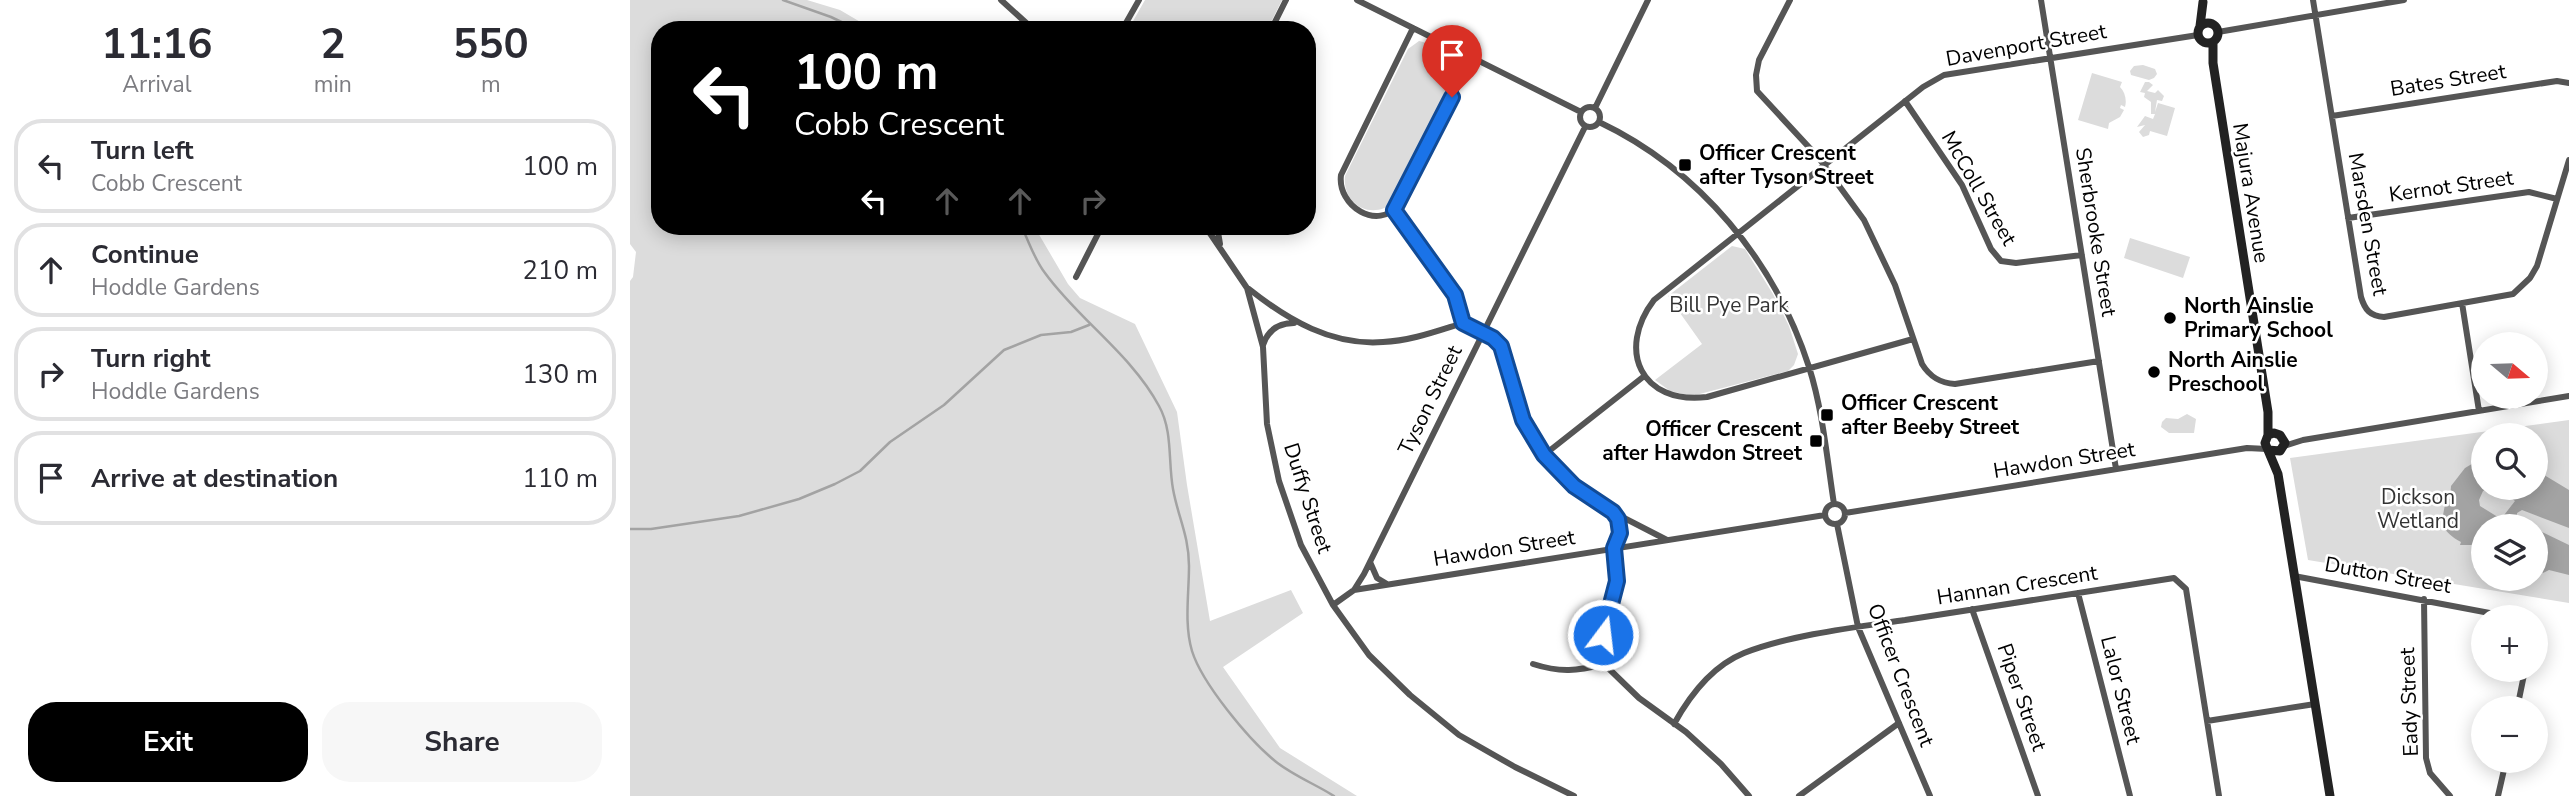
<!DOCTYPE html>
<html lang="en">
<head>
<meta charset="utf-8">
<style>
	:root { --surface:#fff; --page:#f7f7f7; --text:#2b2b33; --muted:#7c7c81; --line:#e1e1e2; --accent:#000 }
	body { margin:0; font-family:"Nunito Sans",sans-serif; background:var(--page); color:var(--text); height:100vh; display:flex; flex-direction:column; font-size:26px; white-space:nowrap }
	* { box-sizing:border-box; margin:0 }
	p { font-size:23px; color:var(--muted) }
	.icon { flex:none; width:38px; height:38px; fill:none; stroke:currentColor; stroke-width:2; stroke-linecap:round; stroke-linejoin:round }
	.map { position:relative; flex:1; overflow:hidden }
	.side { display:flex; flex-direction:column; background:var(--surface); width:630px }
	.side>* { flex:none }
	.guide { position:absolute; left:21px; top:21px; width:665px; height:214px; border-radius:28px; box-shadow:0 4px 18px #0003; background:#000; color:#fff; overflow:hidden }
	.needle { width:46px; rotate:109deg }
	.fabs { position:absolute; left:1841px; top:332px; display:grid; gap:14px }
	.fabs a { display:grid; place-items:center; width:77px; height:77px; border-radius:50%; background:var(--surface); box-shadow:0 4px 18px #0003; font-size:35px }
	.pin { position:absolute; display:grid; place-items:center; width:60px; height:60px; color:#fff; margin:-72px -30px; border-radius:50% 50% 50% 0; rotate:-45deg; box-shadow:0 0 7px #0007 }
	.pin .icon { rotate:45deg }
	.me { position:absolute; width:77px; margin:-38px; rotate:15deg; stroke-linejoin:round; filter:drop-shadow(0 0 5px #0008) }
	.turn { display:flex; align-items:center; gap:24px; height:147px; padding:0 28px; font-size:32px }
	.turn .icon { width:91px; height:91px; stroke-width:2.5 }
	.turn b { display:block; font-size:49px; line-height:60px }
	.lanes { display:flex; align-items:center; height:66px; padding:0 28px; background:#0003; justify-content:center; gap:35px; direction:ltr }
	.lanes .off { opacity:.35 }
	.eta { display:flex; justify-content:space-evenly; align-items:center; height:119px; text-align:center }
	.eta b { font-size:42px; font-weight:700; line-height:49px }
	.action { display:flex; gap:14px; margin-top:auto; padding:14px 28px }
	.action a { flex:1; height:80px; border-radius:28px; background:var(--accent); color:#fff; font-size:28px; font-weight:700; line-height:80px; text-align:center }
	.action a+a { background:var(--page); color:var(--text) }
	ul { padding:0; list-style:none }
	li { display:flex; align-items:center; gap:21px; height:94px; margin:0 14px 10px; padding:0 14px; border:4px solid var(--line); border-radius:28px }
	li div { flex:1 }
	li b { display:block; font-size:26px }
	li em { font-style:normal }
	main { display:flex; flex:1; min-height:0 }
	.map>svg:first-child { display:block }
	.green { fill:#dcdcdc; fill-rule:evenodd }
	.water { fill:#a3a3a3; fill-rule:evenodd }
	.lines { fill:none; stroke-linecap:round; stroke-linejoin:round }
	.stream { stroke:#a3a3a3; stroke-width:2.5 }
	.street { stroke:#555; stroke-width:6 }
	.secondary { stroke:#222; stroke-width:9 }
	.route-casing { stroke:#114b97; stroke-width:18 }
	.route { stroke:#1a73e8; stroke-width:12 }
	.poi-dot { fill:#000; stroke:#fff; stroke-width:2.5 }
	.labels { text-anchor:middle; dominant-baseline:central; stroke-width:5; stroke-linejoin:round; paint-order:stroke }
	.street-label { font-size:21px; fill:#000; stroke:#fff }
	.poi-label { font-size:21px; font-weight:bold; fill:#000; stroke:#fff; text-anchor:start }
	.park-label { font-size:21px; fill:#333; stroke:#fff }
</style>
</head>
<body>
<main>
<section class="side">
<div class="eta">
<div><b>11:16</b><p>Arrival</p></div>
<div><b>2</b><p>min</p></div>
<div><b>550</b><p>m</p></div>
</div>
<ul>
<li><svg class="icon" aria-label="left" viewBox="0 0 24 24"><path d="M17 20v-9H6M10 6l-5 5 5 5"/></svg><div><b>Turn left</b><p>Cobb Crescent</p></div><em>100 m</em></li>
<li><svg class="icon" aria-label="ahead" viewBox="0 0 24 24"><path d="M12 20V5M6 11l6-6 6 6"/></svg><div><b>Continue</b><p>Hoddle Gardens</p></div><em>210 m</em></li>
<li><svg class="icon" aria-label="right" viewBox="0 0 24 24"><path d="M7 20v-9h11M14 6l5 5-5 5"/></svg><div><b>Turn right</b><p>Hoddle Gardens</p></div><em>130 m</em></li>
<li><svg class="icon" aria-label="arrive" viewBox="0 0 24 24"><path d="M6 21V4h12l-3 4 3 4H6"/></svg><div><b>Arrive at destination</b></div><em>110 m</em></li>
</ul>
<div class="action"><a>Exit</a><a>Share</a></div>
</section>
<div class="map">
<svg width="1939" height="796" viewBox="0 0 1939 796">
	<rect width="100%" height="100%" fill="#fff"/>
	<path class="green" d="M0,0H177L210,10L244,30H30V226H404L438,284L450,298L505,324L547,412L557,485L580,621L661,590L673,613L593,667L650,748L727,796H0V281L3,277L6,252L0,244Z
		M515,0H652L637,30H498Z
		M789,41C806,45 831,54 829,75L764,202C742,221 712,205 715,176L778,49Z
		M1513,65L1525,69L1527,74L1524,78L1519,80L1501,75L1500,71L1504,66Z
		M1462,73L1492,82L1490,87C1495,92 1497,100 1495,107L1491,105L1490,108L1494,110L1490,117L1479,123L1478,129L1448,120Z
		M1515,82H1519L1523,85L1517,91L1525,93L1528,90L1534,96L1532,101L1527,100L1525,112L1528,103L1545,108L1537,136L1520,131L1519,135L1513,137L1509,132L1515,125L1507,127L1515,116L1523,119L1525,114H1521V102L1514,97L1515,93L1510,92Z
		M1500,238L1560,257L1553,278L1494,258Z
		M1102,246L1115,249L1143,294L1159,326L1168,354L1164,365L1158,371L1062,396L1040,391L1025,380L1072,344L1038,296Z
		M1557,414L1566,419L1564,433H1539L1531,427L1532,422L1536,418L1548,419Z
		M1939,420V603L1678,560L1660,458ZM1853,436H1906V488H1853ZM1853,527H1906V579H1853Z"/>
	<path class="water" d="M1852,458L1853,488H1906V470L1939,490V528L1892,510L1887,513V520L1901,527H1853V545H1830L1831,542C1822,538 1817,531 1811,526L1816,499H1820L1821,486L1835,468ZM1858,488L1869,489L1885,501L1871,519L1850,506L1849,500L1853,491Z
		M1906,529L1939,545V575L1919,570L1913,573C1902,564 1906,543 1906,529Z"/>
	<g class="lines">
		<path class="stream" d="M153,0L201,17L228,30
			M391,226C399,241 404,259 415,273C449,320 501,354 529,406C543,431 538,462 543,489C548,517 559,536 559,566C559,594 554,624 562,651C572,683 618,739 645,761C662,775 685,784 704,796
			M0,529H21L109,516L169,499L205,484L230,471L260,442L314,405L374,350L411,335L441,332L459,325"/>
		<path class="street" d="M371,0L404,30
			M727,0L951,112
			M1160,0L1129,60L1126,75L1127,91L1188,157L1234,220L1265,285L1292,364C1300,377 1310,383 1325,384L1469,361
			M1411,0L1486,469
			M1683,0L1731,297C1735,310 1740,316 1754,317L1883,294L1900,278L1907,266L1939,160
			M783,28L711,175C707,206 748,232 769,204L842,58
			M492,30L509,0
			M641,30L656,0
			M1588,32L1774,0
			M1275,101L1332,185L1361,249L1371,261L1386,263L1452,255
			M950 117a10 10 0 1 1 20 0a10 10 0 1 1-20 0Z
			M965,108L1018,0
			M1702,116L1927,81L1939,83
			M969,122C1070,170 1145,261 1179,367C1193,411 1197,459 1204,504
			M764,210L825,295L833,323
			M1718,218L1899,192L1927,199
			M575,226L617,288L633,347L637,424L649,481L671,545L703,605L739,655L780,695L829,735L885,767L944,796
			M587,226L590,244
			M446,277L472,226
			M619,289C658,320 702,346 753,342C780,341 807,331 833,323L863,338L871,346L893,420L925,469L967,504L1037,540
			M1832,303L1849,411
			M1283,339L1077,397C1011,405 986,350 1024,300L1293,87L1314,75L1568,35
			M633,345C638,330 648,323 664,323
			M1654,446L1673,440L1939,396
			M914,455L1013,377
			M1195 514a10 10 0 1 1 20 0a10 10 0 1 1-20 0Z
			M1215,513L1617,448L1637,449
			M984,514L988,519L990,533L984,548L987,581L973,635L974,664L1009,698L1056,732L1091,764L1119,796
			M1207,524L1228,627L1300,796
			M740,562L747,578L757,584
			M1664,576L1886,618
			M724,590L1195,515
			M1448,593L1500,796
			M1794,599L1796,758L1800,773L1820,796
			M703,605L724,590L734,574L955,127
			M1342,609L1408,796
			M903,664C931,673 947,671 974,664
			M1887,709L1895,670
			M1577,721L1685,704
			M1044,724C1060,695 1082,666 1114,653C1159,635 1227,627 1275,620C1365,606 1455,592 1544,578L1556,589L1589,796
			M1169,796L1269,723
			M1868,796L1876,761"/>
		<path class="secondary" d="M1568 33a10 10 0 1 1 20 0a10 10 0 1 1-20 0Z
			M1570,26L1573,2
			M1583,42V63L1638,412V435L1635,443L1648,474L1700,796
			M1638,450L1650,451L1655,443L1650,435L1644,433L1638,435"/>
	</g>
	<g class="lines">
		<defs>
			<path id="route" d="M822,97L764,210L825,295L833,323L863,338L871,346L893,420L914,455L944,486L983,512L988,519L990,533L984,548L987,581L973,635"/>
		</defs>
		<use href="#route" class="route-casing"/>
		<use href="#route" class="route"/>
	</g>
	<g class="poi-dot">
		<rect x="1048" y="158" width="14" height="14" rx="3.5"/>
		<circle cx="1540" cy="318" r="7"/>
		<circle cx="1524" cy="372" r="7"/>
		<rect x="1190" y="408" width="14" height="14" rx="3.5"/>
		<rect x="1179" y="434" width="14" height="14" rx="3.5"/>
	</g>
	<g class="labels">
		<g class="street-label">
			<text transform="translate(1396 45) rotate(-10)">Davenport Street</text>
			<text transform="translate(1818 80) rotate(-9)">Bates Street</text>
			<text transform="translate(1821 186) rotate(-8)">Kernot Street</text>
			<text transform="translate(1349 188) rotate(60)">McColl Street</text>
			<text transform="translate(1621 193) rotate(81)">Majura Avenue</text>
			<text transform="translate(1738 224) rotate(80)">Marsden Street</text>
			<text transform="translate(1466 232) rotate(81)">Sherbrooke Street</text>
			<text transform="translate(800 400) rotate(-64)">Tyson Street</text>
			<text transform="translate(1434 460) rotate(-9)">Hawdon Street</text>
			<text transform="translate(678 498) rotate(72)">Duffy Street</text>
			<text transform="translate(874 548) rotate(-9)">Hawdon Street</text>
			<text transform="translate(1758 575) rotate(10)">Dutton Street</text>
			<text transform="translate(1387 585) rotate(-9)">Hannan Crescent</text>
			<text transform="translate(1271 675) rotate(69)">Officer Crescent</text>
			<text transform="translate(1491 690) rotate(76)">Lalor Street</text>
			<text transform="translate(1392 697) rotate(71)">Piper Street</text>
			<text transform="translate(1779 702) rotate(-92)">Eady Street</text>
		</g>
		<g class="poi-label">
			<text x="1069" y="153">Officer Crescent<tspan x="1069" dy="24">after Tyson Street</tspan></text>
			<text x="1554" y="306">North Ainslie<tspan x="1554" dy="24">Primary School</tspan></text>
			<text x="1538" y="360">North Ainslie<tspan x="1538" dy="24">Preschool</tspan></text>
			<text x="1211" y="403">Officer Crescent<tspan x="1211" dy="24">after Beeby Street</tspan></text>
			<text x="1172" y="429" text-anchor="end">Officer Crescent<tspan x="1172" dy="24">after Hawdon Street</tspan></text>
		</g>
		<g class="park-label">
			<text x="1099" y="305">Bill Pye Park</text>
			<text x="1788" y="497">Dickson<tspan x="1788" dy="24">Wetland</tspan></text>
		</g>
	</g>
</svg>
<div class="fabs">
<a><svg class="needle" viewBox="-14 -14 28 28"><path d="M0-13l5 13h-10z" fill="#e53935"/><path d="M0 13l5-13h-10z" fill="#7c7c81"/></svg></a>
<a><svg class="icon" aria-label="search" viewBox="0 0 24 24"><circle cx="10" cy="10" r="6"/><path d="M15 15l6 6"/></svg></a>
<a><svg class="icon" aria-label="layers" viewBox="0 0 24 24"><path d="M12 4l9 5-9 5-9-5zM3 14l9 5 9-5"/></svg></a>
<a>+</a>
<a>−</a>
</div>
<div class="pin" style="left:822px;top:97px;background:#d93025"><svg class="icon" aria-label="arrive" viewBox="0 0 24 24"><path d="M6 21V4h12l-3 4 3 4H6"/></svg></div>
<svg class="me" style="left:973px;top:635px" viewBox="-20 -20 40 40"><circle r="17" fill="#1a73e8" stroke="#fff" stroke-width="3"/><path d="M0-11L8 9 0 5-8 9z" fill="#fff"/></svg>
<div class="guide">
<div class="turn"><svg class="icon" aria-label="left" viewBox="0 0 24 24"><path d="M17 20v-9H6M10 6l-5 5 5 5"/></svg><div><b>100 m</b>Cobb Crescent</div></div>
<div class="lanes"><svg class="icon" aria-label="left" viewBox="0 0 24 24"><path d="M17 20v-9H6M10 6l-5 5 5 5"/></svg><svg class="icon off" aria-label="ahead" viewBox="0 0 24 24"><path d="M12 20V5M6 11l6-6 6 6"/></svg><svg class="icon off" aria-label="ahead" viewBox="0 0 24 24"><path d="M12 20V5M6 11l6-6 6 6"/></svg><svg class="icon off" aria-label="right" viewBox="0 0 24 24"><path d="M7 20v-9h11M14 6l5 5-5 5"/></svg></div>
</div>
</div>
</main>
</body>
</html>
